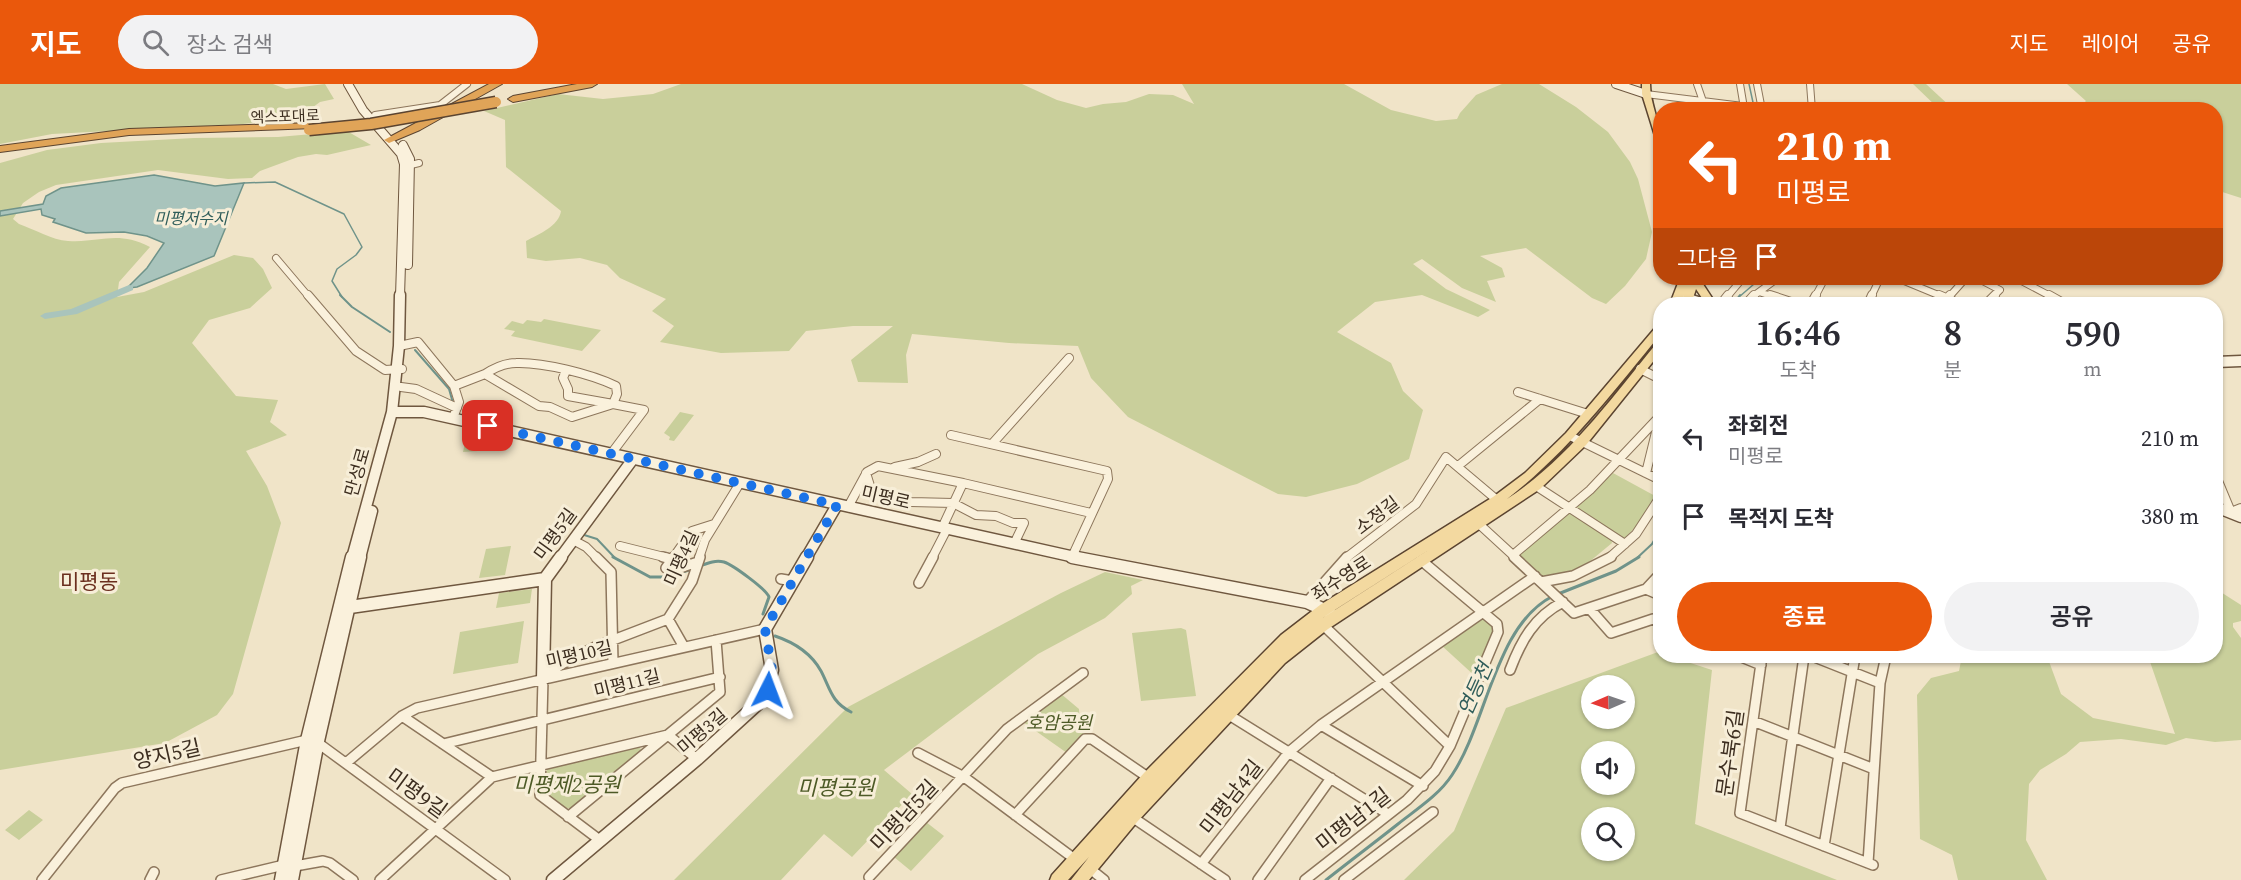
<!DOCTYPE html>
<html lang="ko">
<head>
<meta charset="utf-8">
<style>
	:root { --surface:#fff; --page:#f2f2f3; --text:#2b2b33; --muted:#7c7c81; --accent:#ea580c }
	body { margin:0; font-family:"Source Serif 4","Noto Sans KR",serif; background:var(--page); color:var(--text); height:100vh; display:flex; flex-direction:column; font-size:22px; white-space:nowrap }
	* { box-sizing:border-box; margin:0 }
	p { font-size:20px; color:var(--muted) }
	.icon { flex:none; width:33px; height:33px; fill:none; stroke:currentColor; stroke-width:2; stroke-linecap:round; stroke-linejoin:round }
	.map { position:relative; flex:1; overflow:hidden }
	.details { position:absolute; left:1653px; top:213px; width:570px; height:366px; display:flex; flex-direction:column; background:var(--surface); border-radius:24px; box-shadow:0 2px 4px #0004 }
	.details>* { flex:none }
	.top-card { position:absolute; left:1653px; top:18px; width:570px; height:183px; border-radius:24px; box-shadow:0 2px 4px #0004; background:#ea580c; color:#fff; overflow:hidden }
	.needle { width:39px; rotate:268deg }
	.buttons { position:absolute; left:1581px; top:591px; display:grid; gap:12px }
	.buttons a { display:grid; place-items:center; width:54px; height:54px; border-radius:50%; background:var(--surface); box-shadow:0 2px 4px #0004; font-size:30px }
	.pin { position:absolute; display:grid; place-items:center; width:51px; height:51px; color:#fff; margin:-26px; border-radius:12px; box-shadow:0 3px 9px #0006 }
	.me { position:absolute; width:66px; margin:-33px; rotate:3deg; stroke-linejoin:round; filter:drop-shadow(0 0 4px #0008) }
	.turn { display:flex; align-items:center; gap:21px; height:126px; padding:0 24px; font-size:27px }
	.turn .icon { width:78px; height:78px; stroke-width:2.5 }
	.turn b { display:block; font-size:42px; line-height:51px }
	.then { display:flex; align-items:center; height:57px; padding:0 24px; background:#0003; gap:12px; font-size:22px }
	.eta { display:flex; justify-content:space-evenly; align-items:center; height:102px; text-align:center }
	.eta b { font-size:36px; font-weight:600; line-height:42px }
	.primary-button { display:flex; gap:12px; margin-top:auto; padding:12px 24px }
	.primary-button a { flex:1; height:69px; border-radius:36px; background:var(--accent); color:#fff; font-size:24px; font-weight:600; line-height:69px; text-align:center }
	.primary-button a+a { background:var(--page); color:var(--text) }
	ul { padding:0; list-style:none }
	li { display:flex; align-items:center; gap:18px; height:78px; padding:0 24px }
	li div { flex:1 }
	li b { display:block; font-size:22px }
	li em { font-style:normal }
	header { display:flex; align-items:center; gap:36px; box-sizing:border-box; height:84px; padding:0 30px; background:var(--accent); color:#fff }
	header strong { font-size:28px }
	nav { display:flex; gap:33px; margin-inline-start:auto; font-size:21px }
	.search { width:420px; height:54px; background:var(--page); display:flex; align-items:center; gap:15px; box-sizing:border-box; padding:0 21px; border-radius:33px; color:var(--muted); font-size:22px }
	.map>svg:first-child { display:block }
	.green { fill:#c9cf9b; fill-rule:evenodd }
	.water { fill:#a9c4bc; stroke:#6f938a; stroke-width:1.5 }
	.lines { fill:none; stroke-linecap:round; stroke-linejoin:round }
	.stream-far2 { stroke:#6f938a; stroke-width:1.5 }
	.stream-far1 { stroke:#6f938a; stroke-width:2 }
	.stream { stroke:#6f938a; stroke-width:3 }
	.river { fill:#a9c4bc; fill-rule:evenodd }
	.street-far2-casing { stroke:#8d765c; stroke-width:8 }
	.street-far1-casing { stroke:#8d765c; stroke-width:10 }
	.street-casing { stroke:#8d765c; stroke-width:12 }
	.secondary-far2-casing { stroke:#6f573f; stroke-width:10 }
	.secondary-far1-casing { stroke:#6f573f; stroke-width:13 }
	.secondary-casing { stroke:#6f573f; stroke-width:15 }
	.primary-casing { stroke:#5b4430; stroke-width:3 }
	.highway-casing { stroke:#5b4430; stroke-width:2 }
	.street-far2 { stroke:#faf1dc; stroke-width:6 }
	.street-far1 { stroke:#faf1dc; stroke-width:8 }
	.street { stroke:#faf1dc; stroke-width:9 }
	.secondary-far2 { stroke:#faf1dc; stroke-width:8 }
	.secondary-far1 { stroke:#faf1dc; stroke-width:10 }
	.secondary { stroke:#faf1dc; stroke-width:12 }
	.primary { fill:#f3d9a0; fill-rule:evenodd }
	.highway { fill:#e0a458; fill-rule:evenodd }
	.highway-bridge-casing { stroke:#5b4430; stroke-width:13; stroke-linecap:butt }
	.highway-bridge { stroke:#e0a458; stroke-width:10 }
	.route { stroke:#1a73e8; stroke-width:10; stroke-dasharray:0 18 }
	.labels { text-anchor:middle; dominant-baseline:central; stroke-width:6; stroke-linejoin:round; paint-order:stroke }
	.far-street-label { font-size:15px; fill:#3d2e20; stroke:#f7eed8 }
	.far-water-label { font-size:16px; font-style:italic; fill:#2f5d5a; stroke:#f7eed8 }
	.street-label { font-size:18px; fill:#3d2e20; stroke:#f7eed8 }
	.park-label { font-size:18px; font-style:italic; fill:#4d5a26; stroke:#f7eed8 }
	.water-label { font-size:20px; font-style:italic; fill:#2f5d5a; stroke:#f7eed8 }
	.quarter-label { font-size:21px; fill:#6b2e1e; stroke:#f7eed8 }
	.near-street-label { font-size:21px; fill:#3d2e20; stroke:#f7eed8 }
	.near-park-label { font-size:21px; font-style:italic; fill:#4d5a26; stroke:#f7eed8 }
</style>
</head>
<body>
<header>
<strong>지도</strong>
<div class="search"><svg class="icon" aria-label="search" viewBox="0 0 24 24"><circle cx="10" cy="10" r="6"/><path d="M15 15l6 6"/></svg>장소 검색</div>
<nav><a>지도</a><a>레이어</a><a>공유</a></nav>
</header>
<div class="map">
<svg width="2241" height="796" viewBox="0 0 2241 796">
	<rect width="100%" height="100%" fill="#f0e4c8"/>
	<path class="green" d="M0,0H273L286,5L325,0L334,15L320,18L298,34L243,40L52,50L0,60Z
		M681,0H1022L1057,16L1086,24L1103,20L1126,18L1149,10L1173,11L1194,20L1182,0H1344L1391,26L1436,37L1457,35L1460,29L1476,11L1502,0H1539L1576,23L1608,48L1630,78L1638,95L1652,148L1646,175L1625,202L1606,220L1592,214L1526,164L1480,172L1502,184L1505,193L1487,197L1496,218L1462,204L1422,175L1413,180L1446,205L1490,226L1478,233L1422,211L1375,218L1337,248L1391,279L1403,307L1423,326L1409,375L1357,400L1306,413L1278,410L1128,333L1091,294L1078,262L1009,259L912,250L906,271L908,299L858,298L851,276L893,242H853L806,247L789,267L721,269L660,258L674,242L652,227L666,215L620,194L607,181L580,174L546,177L527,174L526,157C539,150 559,142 561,127L506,83L505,36L484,27L558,10L603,15L653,10Z
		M1913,0H1926L1953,25H1939Z
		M2067,0H2241V114L2216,106V26L2077,25L2086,17Z
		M347,47L371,61L327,71L316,70L298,73L260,87L252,94L228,95L158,86L56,101L39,108L23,119L13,135L19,140C34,145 52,156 68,157C102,159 116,146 150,163L119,198L117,213L144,208L234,171L253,174L263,185L272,204L250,224L209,236L192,259L236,312L278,316L270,338L287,351L246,367L267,402L281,439L233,610L217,631L165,659L0,686V79L47,66L101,59L194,54L278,53Z
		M544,235L601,246L582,267L511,252L515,247L504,245L512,237L523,240L527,236L541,238Z
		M680,328L694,331L674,357L669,356L670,353L664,349Z
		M470,349L490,353L478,367L463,368L466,354Z
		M1613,389L1657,413L1647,431L1625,454L1620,453L1578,427L1577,423Z
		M1568,430H1573L1611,454L1612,459L1577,488L1542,493L1520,474L1519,471Z
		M511,462L505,491L479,494L486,465Z
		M1105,488L1143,496L1131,502L1132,510L1105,534L1038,570L884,686L912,710L852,773L824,750L781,796H674L848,623L1061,509Z
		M532,505L530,519L496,524L499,509Z
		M2216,505L2241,521V537L2233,539V543L2241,554V656L2215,658L2186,654L2166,661L2121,655L2080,658L2066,670L2040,686L2029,700L2026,756L2047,796H1958L1952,771L1920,755L1917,611L1931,594L1959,587L1962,572H2047L2061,610L2093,634L2175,650L2148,572H2216Z
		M1483,533L1493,541L1494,547L1476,593L1441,561Z
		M524,537L518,579L453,590L460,548Z
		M1181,544L1186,546L1196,612L1141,617L1132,549Z
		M1658,568L1660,572H1669L1712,586L1695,740L1837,796H1404L1454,747L1506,624ZM1592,602H1624V634H1592ZM1592,668H1624V700H1592ZM1592,734H1624V766H1592Z
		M1060,609L1079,625L1080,644L1086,648L1067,669L1023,638Z
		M638,663L641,665L640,669L571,724H564L544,710L547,684Z
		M29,726L43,736L19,756L5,746Z
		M926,738L944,752L911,787L894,773Z"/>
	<path class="water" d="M154,91L215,102L244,99L214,172L137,203L129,204V202L147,184L164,159L147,152L124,148L86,149L53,138L55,135L42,131L41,125L0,132V127L43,120L46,112L61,104Z"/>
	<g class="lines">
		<path class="stream-far2" d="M1749,0L1754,23
			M244,99L275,98L344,130L362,163L356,171L337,185L332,197L342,213
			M1739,213L1761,194"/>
		<path class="stream-far1" d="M340,211L352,223L390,248
			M1733,220L1740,211
			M415,266L449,305L453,319
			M581,450L597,455L615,474
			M1637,474L1652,460L1660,446"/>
		<path class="stream" d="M613,473L650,493H667L692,485
			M700,482C708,479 715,476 724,478C733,481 766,505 769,513L763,530
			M1558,510L1616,487L1639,473
			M775,552C793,558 811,569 821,587C830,604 831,618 851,628
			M1326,796C1350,777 1374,759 1398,740C1417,725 1439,711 1452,691C1487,639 1495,541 1553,512"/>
		<path class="river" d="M129,201L133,202V206L77,230L45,235L40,232L45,229L71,225Z"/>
		<defs>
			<path id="street-far2" d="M1697,0L1706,26
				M1740,0L1744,24
				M1757,0L1762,26
				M1810,0L1812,26
				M1646,10L1775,26
				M375,31L440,21L467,0
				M411,81L419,79
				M276,174L309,213
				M1897,194L1943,213
				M1977,194L2000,206L1993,213
				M2016,194L2052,213
				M1759,208L1774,213
				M1727,213L1743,194
				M1752,213L1778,194
				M1815,213L1825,194
				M1871,213L1880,194
				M1949,213L1966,194"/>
			<path id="street-far1" d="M308,211L356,267L385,286L402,285
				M1770,211L1797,220
				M1939,211L1960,220
				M2049,211L2065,220
				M1947,215L1950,211
				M1721,220L1728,211
				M1746,220L1754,211
				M1811,220L1816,211
				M1868,220L1872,211
				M1986,220L1995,211
				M399,262L418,258L454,302L459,318L453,334
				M1640,285L1660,295
				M485,290C494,284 504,279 516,279C543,278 591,290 616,302L617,310L613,320L568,312V305L563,294L565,289
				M454,302L485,290L539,322L550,323L572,333L613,320L644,326L611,370
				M401,303L416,305L457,324
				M1518,308L1588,330
				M951,351L1107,387L1108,395L1072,473
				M1570,352L1660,396
				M992,360L1069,274
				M1458,382L1540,315
				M895,383L918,378L936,370
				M866,389L871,405L889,414L911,418L953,419L976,431L996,432L1013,439H1024L1014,460
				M1646,389L1659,336
				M2216,392L2231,428L2241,424
				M963,399L1091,429
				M1536,402L1625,460
				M848,423L867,388L878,382L963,399L942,444
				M1479,440L1516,474
				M573,456L586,463L597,474
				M620,462L668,474
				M1513,471L1590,406L1660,332
				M1660,472V474
				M673,474L692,447L714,440
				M699,474L705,456L740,399
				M932,474L947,445
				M1346,474L1416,420L1446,373L1497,416
				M1609,474L1636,450L1660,413"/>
			<path id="street" d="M596,473L611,488L613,579
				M663,473L671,475
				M674,473L666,484L676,485L698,478
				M1514,473L1574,529L1646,505L1660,490
				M1660,473V477
				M781,495L793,497
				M1541,498L1573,492L1611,473
				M919,499L933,473
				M1646,505L1660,511
				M1307,518L1347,473
				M1589,524L1611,549L1653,535L1660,538
				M668,535L684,563
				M1323,541L1450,662
				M1739,572L1761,581
				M1762,572L1740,729L1873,781
				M1812,572L1880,599
				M1950,572L1954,573
				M1510,586C1521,557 1534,533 1563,518
				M1229,631L1388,730
				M402,632L492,693
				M1753,637L1874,685
				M1321,641L1423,702
				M668,651L697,675
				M443,660L720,593
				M918,669L964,693L1076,776
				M346,679L402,632L417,624L765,545
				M1015,731L1085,655H1092L1149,694
				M568,733L720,608L716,556
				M1132,733L1225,796
				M1780,744L1804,572
				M601,757L540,711L543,595L560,581L595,563L668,535L692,497L700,473
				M1824,762L1855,572
				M1868,779L1880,599L1886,572
				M1201,780L1289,668L1321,641L1535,492
				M1089,784L1104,796
				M869,793L1007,645L1083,589
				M42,796L115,704L122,699L307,656L318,659L505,796
				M150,796L154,788
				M221,796L284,781L295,782L323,777L330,779L353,796
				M380,796L492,693L668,651
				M1258,796L1331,694
				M1305,796L1407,716L1435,687L1450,662L1498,548L1497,540L1422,477
				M1344,796L1433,728"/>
			<path id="secondary-far2" d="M348,0L363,26L401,70L404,80L400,213
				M1616,0L1646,10
				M403,61L410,75L408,181
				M1679,212L1682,213"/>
			<path id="secondary-far1" d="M1679,212L1704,220
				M2216,278L2241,277
				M392,328H424L1079,474
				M2216,423L2241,433
				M352,474L392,328L399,262L400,211
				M360,474L372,427
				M560,474L633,375
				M806,474L837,421"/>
			<path id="secondary" d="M1072,473L1307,518L1329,528
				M343,524L545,495
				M543,595L545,495L561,473
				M281,796L307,656L352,473
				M292,796L318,657L360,473
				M553,796L697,675L764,614L772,586L765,545L807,473"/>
			<path id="primary" d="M1642,0H1650C1650,21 1660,35 1660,58L1656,55L1642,10Z
				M1680,194H1699L1716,220H1706L1696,205L1691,220H1681L1684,211L1680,220H1670Z
				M1660,242V251C1612,309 1567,369 1507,415C1568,375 1611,315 1656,260L1660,259V269L1586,361L1540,405L1328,545L1285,579L1137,738L1089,796H1071L1089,773L1068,796H1050L1052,791L1144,689L1281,551L1320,521L1493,413L1525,389L1566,349L1656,243ZM1441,458L1321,535L1330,529Z"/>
			<path id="highway" d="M489,0H502L420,46L389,59L384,56Z
				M577,0H597L592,3L513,18L508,15L513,12Z
				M312,39L317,42L315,44L129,51L0,68V62L129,45Z"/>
		</defs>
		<use href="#street-far2" class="street-far2-casing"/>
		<use href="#street-far1" class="street-far1-casing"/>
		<use href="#street" class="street-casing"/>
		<use href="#secondary-far2" class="secondary-far2-casing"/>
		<use href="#secondary-far1" class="secondary-far1-casing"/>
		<use href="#secondary" class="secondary-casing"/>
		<use href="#primary" class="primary-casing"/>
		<use href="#highway" class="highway-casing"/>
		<use href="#street-far2" class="street-far2"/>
		<use href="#street-far1" class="street-far1"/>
		<use href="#street" class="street"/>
		<use href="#secondary-far2" class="secondary-far2"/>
		<use href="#secondary-far1" class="secondary-far1"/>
		<use href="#secondary" class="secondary"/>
		<use href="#primary" class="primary"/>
		<use href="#highway" class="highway"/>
		<defs>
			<path id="highway-bridge" d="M309,46L371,40L496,18"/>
		</defs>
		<use href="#highway-bridge" class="highway-bridge-casing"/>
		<use href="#highway-bridge" class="highway-bridge"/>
	</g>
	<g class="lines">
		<path class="route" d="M488,342L837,421L765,545L772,586L768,606"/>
	</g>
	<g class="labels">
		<g class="far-street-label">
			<text transform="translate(285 32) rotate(-2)">엑스포대로</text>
		</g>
		<g class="far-water-label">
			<text x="191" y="134">미평저수지</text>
		</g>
		<g class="street-label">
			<text transform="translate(357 388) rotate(-74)">만성로</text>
			<text transform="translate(886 413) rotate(13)">미평로</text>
			<text transform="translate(1377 431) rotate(-37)">소정길</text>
			<text transform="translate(555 450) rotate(-54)">미평5길</text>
			<text transform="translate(681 474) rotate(-66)">미평4길</text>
			<text transform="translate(1341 494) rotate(-33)">좌수영로</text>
			<text transform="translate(579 570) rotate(-13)">미평10길</text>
			<text transform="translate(627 599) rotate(-14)">미평11길</text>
			<text transform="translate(702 647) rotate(-41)">미평3길</text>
		</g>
		<g class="park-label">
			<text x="1059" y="638">호암공원</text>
		</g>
		<g class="water-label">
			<text transform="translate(1475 605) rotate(-66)">연등천</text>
		</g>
		<g class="quarter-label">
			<text x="89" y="497">미평동</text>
		</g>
		<g class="near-street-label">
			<text transform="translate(1730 669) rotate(-82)">문수북6길</text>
			<text transform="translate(167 670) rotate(-13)">양지5길</text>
			<text transform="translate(417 709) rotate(36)">미평9길</text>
			<text transform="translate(1231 713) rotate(-52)">미평남4길</text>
			<text transform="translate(904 731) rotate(-47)">미평남5길</text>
			<text transform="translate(1353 735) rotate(-38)">미평남1길</text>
		</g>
		<g class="near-park-label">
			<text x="567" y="700">미평제2공원</text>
			<text x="836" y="703">미평공원</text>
		</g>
	</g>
</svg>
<div class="buttons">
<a><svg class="needle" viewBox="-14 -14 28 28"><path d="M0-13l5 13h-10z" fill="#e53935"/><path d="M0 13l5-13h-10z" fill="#7c7c81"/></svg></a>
<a><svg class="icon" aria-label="sound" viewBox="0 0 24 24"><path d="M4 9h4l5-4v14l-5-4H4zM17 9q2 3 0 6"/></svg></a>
<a><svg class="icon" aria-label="search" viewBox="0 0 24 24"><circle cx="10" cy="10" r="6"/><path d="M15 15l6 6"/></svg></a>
</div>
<div class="pin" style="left:488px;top:342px;background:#d93025"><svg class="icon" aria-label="arrive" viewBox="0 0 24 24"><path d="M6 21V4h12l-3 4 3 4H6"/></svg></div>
<svg class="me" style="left:768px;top:606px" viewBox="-20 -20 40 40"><path d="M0-17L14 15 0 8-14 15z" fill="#1a73e8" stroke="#fff" stroke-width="4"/></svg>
<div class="top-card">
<div class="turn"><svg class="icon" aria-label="left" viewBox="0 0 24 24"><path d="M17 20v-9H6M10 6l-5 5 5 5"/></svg><div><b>210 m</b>미평로</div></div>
<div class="then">그다음<svg class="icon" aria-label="arrive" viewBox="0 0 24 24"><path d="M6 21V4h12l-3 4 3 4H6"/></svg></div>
</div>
<section class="details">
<div class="eta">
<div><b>16:46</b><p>도착</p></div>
<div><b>8</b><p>분</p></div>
<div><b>590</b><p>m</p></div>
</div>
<ul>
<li><svg class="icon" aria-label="left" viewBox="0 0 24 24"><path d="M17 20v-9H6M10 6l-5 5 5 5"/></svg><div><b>좌회전</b><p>미평로</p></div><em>210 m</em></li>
<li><svg class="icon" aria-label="arrive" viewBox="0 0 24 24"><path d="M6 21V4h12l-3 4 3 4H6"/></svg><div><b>목적지 도착</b></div><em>380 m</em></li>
</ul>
<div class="primary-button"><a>종료</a><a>공유</a></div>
</section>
</div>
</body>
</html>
